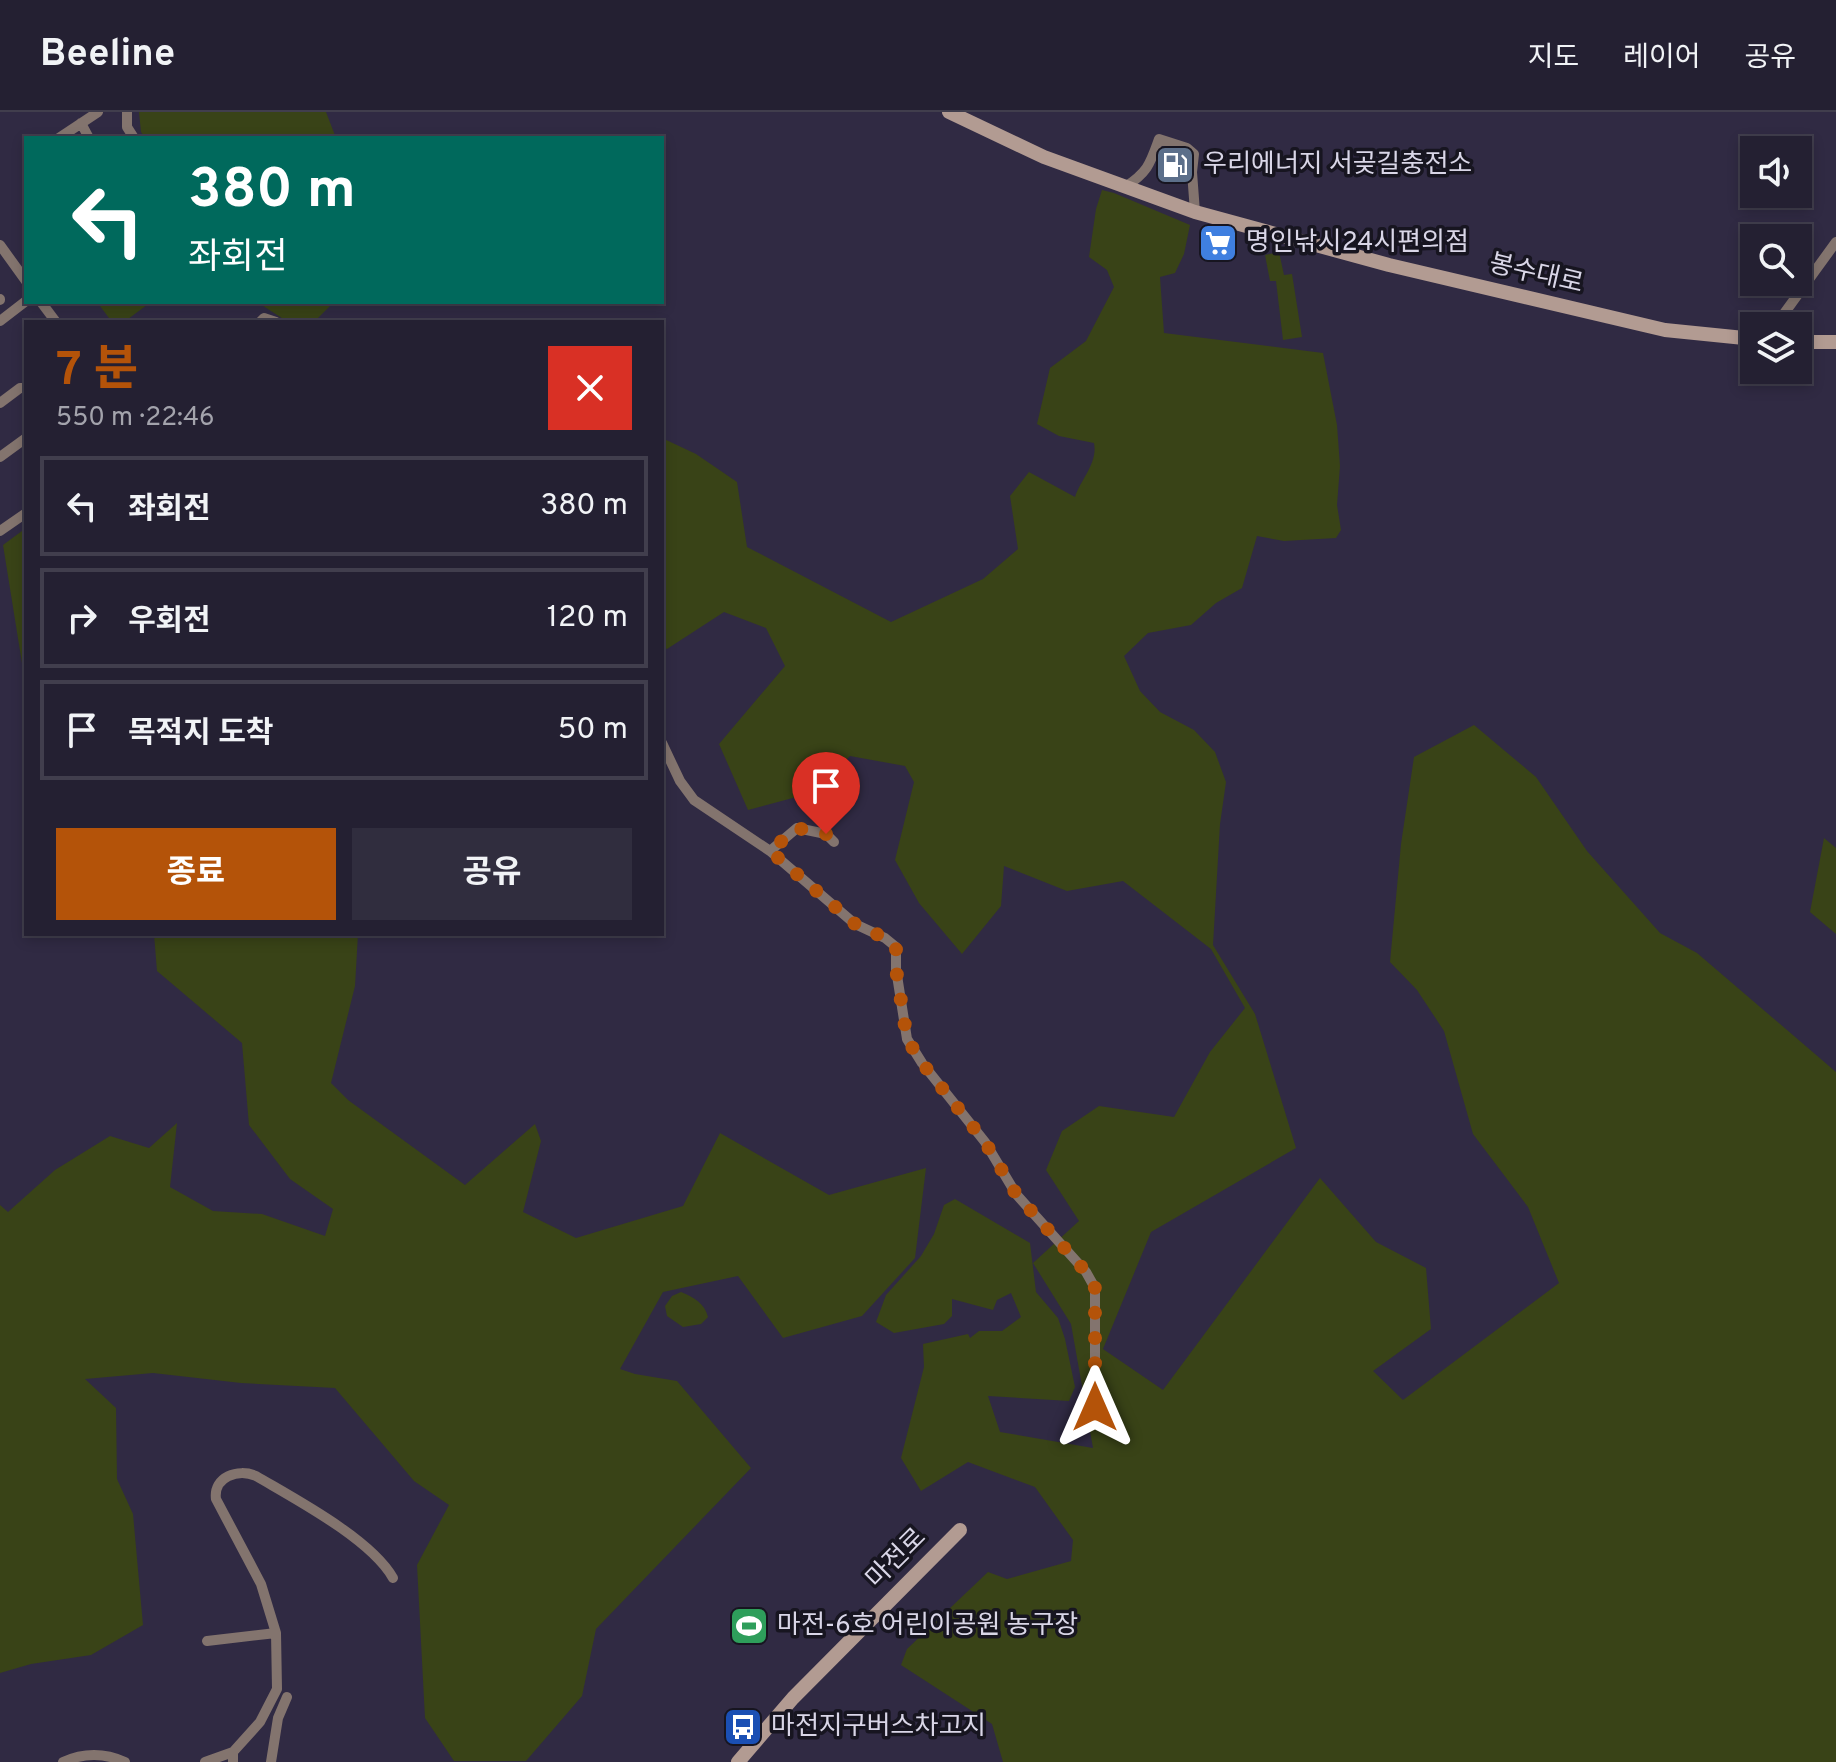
<!DOCTYPE html>
<html lang="ko">
<head>
<meta charset="utf-8">
<style>
	:root { --surface:#242032; --page:#302d3e; --text:#f1f3f6; --muted:#a3a3ac; --line:#413e4d; --accent:#b45309 }
	body { margin:0; font-family:Overpass,"Noto Sans KR",sans-serif; background:var(--page); color:var(--text); height:100vh; display:flex; flex-direction:column; font-size:30px; white-space:nowrap }
	* { box-sizing:border-box; margin:0 }
	p { font-size:26px; color:var(--muted) }
	.icon { flex:none; width:44px; height:44px; fill:none; stroke:currentColor; stroke-width:2; stroke-linecap:round; stroke-linejoin:round }
	.map { position:relative; flex:1; overflow:hidden }
	.side { position:absolute; left:24px; top:208px; width:640px; height:616px; display:flex; flex-direction:column; background:var(--surface); border-radius:0px; box-shadow:0 4px 12px #0003,0 0 0 2px var(--line) }
	.side>* { flex:none }
	.guide { position:absolute; left:24px; top:24px; width:640px; height:168px; border-radius:0px; box-shadow:0 4px 12px #0003,0 0 0 2px var(--line); background:#00695c; color:#fff; overflow:hidden }
	.tools { position:absolute; left:1740px; top:24px; display:grid; gap:16px }
	.tools a { display:grid; place-items:center; width:72px; height:72px; border-radius:0px; background:var(--surface); box-shadow:0 4px 12px #0003,0 0 0 2px var(--line); font-size:40px }
	.pin { position:absolute; display:grid; place-items:center; width:68px; height:68px; color:#fff; margin:-82px -34px; border-radius:50% 50% 50% 0; rotate:-45deg; box-shadow:0 0 8px #0007 }
	.pin .icon { rotate:45deg }
	.me { position:absolute; width:88px; margin:-44px; rotate:0deg; stroke-linejoin:round; filter:drop-shadow(0 0 6px #0008) }
	.turn { display:flex; align-items:center; gap:28px; height:168px; padding:0 32px; font-size:36px }
	.turn .icon { width:104px; height:104px; stroke-width:2.5 }
	.turn b { display:block; font-size:56px; line-height:68px }
	.round { display:grid; place-items:center; flex:none; width:84px; height:84px; border-radius:0px; background:var(--page) }
	.head { display:flex; align-items:center; justify-content:space-between; height:136px; padding:0 32px }
	h1 { font-size:48px; font-weight:700; line-height:60px; color:var(--accent) }
	.primary-button { display:flex; gap:16px; margin-top:auto; padding:16px 32px }
	.primary-button a { flex:1; height:92px; border-radius:0px; background:var(--accent); color:#fff; font-size:32px; font-weight:700; line-height:92px; text-align:center }
	.primary-button a+a { background:var(--page); color:var(--text) }
	ul { padding:0; list-style:none }
	li { display:flex; align-items:center; gap:24px; height:100px; margin:0 16px 12px; padding:0 16px; border:4px solid var(--line); border-radius:0px }
	li div { flex:1 }
	li b { display:block; font-size:30px }
	li em { font-style:normal }
	header { display:flex; align-items:center; gap:48px; box-sizing:border-box; height:112px; padding:0 40px; background:var(--surface); border-bottom:2px solid var(--line) }
	header strong { font-size:38px }
	nav { display:flex; gap:44px; margin-inline-start:auto; font-size:28px }
	.map>svg:first-child { display:block }
	.green { fill:#394317 }
	.lines { fill:none; stroke-linecap:round; stroke-linejoin:round }
	.street { stroke:#83746e; stroke-width:10 }
	.secondary { stroke:#b29b92; stroke-width:14 }
	.route { stroke:#b45309; stroke-width:14; stroke-dasharray:0 25.2 }
	.labels { text-anchor:middle; dominant-baseline:central; stroke-width:7; stroke-linejoin:round; paint-order:stroke }
	.poi-label { font-size:26px; fill:#d9d6e7; stroke:#171520; text-anchor:start }
	.street-label { font-size:26px; fill:#d9d6e7; stroke:#171520 }
</style>
</head>
<body>
<header>
<strong>Beeline</strong>
<nav><a>지도</a><a>레이어</a><a>공유</a></nav>
</header>
<div class="map">
<svg width="1836" height="1650" viewBox="0 0 1836 1650">
	<rect width="100%" height="100%" fill="#302a43"/>
	<path class="green" d="M139,0H326L336,26H145L141,20Z
		M1102,78L1114,81L1190,113L1184,142L1175,161L1160,165L1164,221L1323,241L1337,313L1340,354L1337,393L1341,418L1336,426L1284,429L1257,424L1242,476L1216,491L1191,513L1148,521L1124,544L1140,579L1160,600L1194,618L1215,640L1226,670L1220,712L1213,833L1255,902L1296,1036L1151,1120L1103,1237L1163,1278L1320,1066L1376,1130L1426,1156L1431,1217L1373,1259L1403,1288L1559,1171L1528,1095L1473,1022L1444,919L1417,878L1390,850L1401,732L1414,645L1474,613L1536,665L1587,739L1660,821L1697,841L1836,960V1650H1003L992,1612L901,1553L907,1537L988,1460L1007,1467L1071,1449L1073,1428L1035,1375L968,1350L921,1379L901,1346L924,1255L923,1232L968,1222L970,1226L979,1219H1002L1021,1205L1011,1181L997,1188L993,1198L952,1187V1204L944,1212L894,1221L876,1210L886,1183L921,1144L934,1122L944,1093L955,1087L1030,1131L1036,1180L1058,1206L1065,1227L1075,1275L1069,1289L988,1284L1000,1320L1093,1336L1071,1212L1033,1151L1079,1109L1046,1058L1062,1019L1099,994L1174,1005L1210,940L1245,896L1211,837L1123,769L1067,779L1004,754L1001,794L962,842L919,791L895,748L914,670L905,654L850,644L815,680L748,698L719,632L785,554L766,516L724,500L667,537L662,534V326L696,342L737,370L747,435L891,510L983,467L1018,437L1010,384L1029,360L1075,385C1081,367 1098,351 1094,331L1059,324L1037,312L1050,256L1086,229L1114,175L1107,158L1089,145L1096,97Z
		M1279,140L1284,163L1292,162L1302,225L1283,228L1276,169H1270L1265,143Z
		M97,190H151L124,210H112Z
		M257,190H334L314,210H288Z
		M26,416V576L3,433Z
		M1824,726L1836,736V822L1810,800Z
		M154,822H358L355,874L331,971L348,988L465,1073L535,1012L541,1029L523,1100L576,1126L683,1094L720,1021L829,1083L926,1056L915,1146L862,1204L783,1226L738,1164L663,1180L620,1257L635,1262L677,1269L751,1356L596,1517L582,1584L526,1649H454L425,1606L417,1453L449,1393L414,1369L335,1276L241,1271L153,1261L85,1267L116,1296L117,1367L133,1402L143,1513L91,1543L31,1552L0,1561V1093L8,1100L55,1058L110,1024L149,1036L177,1011L170,1075L213,1099L262,1102L325,1124L333,1097L290,1067L249,1013L242,931L157,859Z
		M681,1180C694,1185 705,1192 708,1205L701,1212L683,1215L667,1204L665,1194L672,1184Z"/>
	<g class="lines">
		<path class="street" d="M127,0V15L134,26
			M81,11L89,26
			M59,26L98,0
			M1125,75C1148,60 1150,52 1159,27L1187,36L1194,42L1192,60L1195,100
			M0,133L26,169
			M0,187V188
			M41,190L56,210
			M0,209L26,189
			M260,210L264,206L276,210
			M1775,214L1836,130
			M0,291L20,276H26
			M0,345L26,326
			M0,419L26,401
			M662,631L680,669L694,688L770,739L855,812L885,826L896,835V857L907,927L922,951L985,1030L1016,1082L1086,1160L1095,1176V1295
			M770,739L797,716L826,722L834,730
			M207,1529L276,1521
			M233,1640L260,1610L277,1577L276,1521L261,1472L216,1387C213,1365 238,1356 256,1364C295,1387 371,1427 393,1466
			M63,1650C83,1641 105,1641 125,1650
			M205,1650L233,1640V1650
			M271,1650L278,1606L287,1585"/>
		<path class="secondary" d="M949,0L1044,45L1195,100L1389,153L1665,218L1754,227
			M1798,230H1836
			M738,1650L793,1586L960,1418"/>
	</g>
	<g class="lines">
		<path class="route" d="M826,722L797,716L770,739L855,812L885,826L896,835V857L907,927L922,951L985,1030L1016,1082L1086,1160L1095,1176V1295"/>
	</g>
	<defs>
		<symbol id="fuel-square" viewBox="-11 -11 22 22"><rect x="-9" y="-9" width="18" height="18" rx="4" fill="#5c6f8a" stroke="#171520"/><path d="M-5.5-6h7V0h2V4h1.3V-2.5L3-4.5l.8-.8L6-3V5H2.5V1h-1V6h-7ZM-4.2-4.7v3.2H.2V-4.7Z" fill="#fff"/></symbol>
		<symbol id="supermarket-square" viewBox="-11 -11 22 22"><rect x="-9" y="-9" width="18" height="18" rx="4" fill="#3f7fe0" stroke="#171520"/><path d="M-6-5.5h2.5l.6 2H6L4.5 2H-2.5L-4.4-4H-6ZM-1.5 3.2a1.3 1.3 0 1 0 .1 0ZM3 3.2a1.3 1.3 0 1 0 .1 0Z" fill="#fff"/></symbol>
		<symbol id="stadium-square" viewBox="-11 -11 22 22"><rect x="-9" y="-9" width="18" height="18" rx="4" fill="#2e9e5b" stroke="#171520"/><path d="M0-5a6.5 5 0 1 0 0 10a6.5 5 0 1 0 0-10ZM-3.5-1.8h7v3.6h-7Z" fill="#fff"/></symbol>
		<symbol id="bus-square" viewBox="-11 -11 22 22"><rect x="-9" y="-9" width="18" height="18" rx="4" fill="#1a4fb4" stroke="#171520"/><path d="M-5-6H5V4H4V6H2V4H-2V6H-4V4H-5ZM-3.5-4V0h7V-4ZM-3.5 1.2v1.5H-2V1.2ZM2 1.2v1.5H3.5V1.2Z" fill="#fff"/></symbol>
	</defs>
	<g fill-rule="evenodd">
		<use href="#fuel-square" x="1153" y="31" width="44" height="44"/>
		<use href="#supermarket-square" x="1196" y="109" width="44" height="44"/>
		<use href="#stadium-square" x="727" y="1492" width="44" height="44"/>
		<use href="#bus-square" x="721" y="1593" width="44" height="44"/>
	</g>
	<g class="labels">
		<g class="poi-label">
			<text x="1203" y="53">우리에너지 서곶길충전소</text>
			<text x="1246" y="131">명인낚시24시편의점</text>
			<text x="777" y="1514">마전-6호 어린이공원 농구장</text>
			<text x="771" y="1615">마전지구버스차고지</text>
		</g>
		<g class="street-label">
			<text transform="translate(1536 163) rotate(13)">봉수대로</text>
			<text transform="translate(897 1447) rotate(-45)">마전로</text>
		</g>
	</g>
</svg>
<div class="tools">
<a><svg class="icon" aria-label="sound" viewBox="0 0 24 24"><path d="M4 9h4l5-4v14l-5-4H4zM17 9q2 3 0 6"/></svg></a>
<a><svg class="icon" aria-label="search" viewBox="0 0 24 24"><circle cx="10" cy="10" r="6"/><path d="M15 15l6 6"/></svg></a>
<a><svg class="icon" aria-label="layers" viewBox="0 0 24 24"><path d="M12 4l9 5-9 5-9-5zM3 14l9 5 9-5"/></svg></a>
</div>
<div class="pin" style="left:826px;top:722px;background:#d93025"><svg class="icon" aria-label="arrive" viewBox="0 0 24 24"><path d="M6 21V4h12l-3 4 3 4H6"/></svg></div>
<svg class="me" style="left:1095px;top:1295px" viewBox="-20 -20 40 40"><path d="M0-17L14 15 0 8-14 15z" fill="#b45309" stroke="#fff" stroke-width="4"/></svg>
<div class="guide">
<div class="turn"><svg class="icon" aria-label="left" viewBox="0 0 24 24"><path d="M17 20v-9H6M10 6l-5 5 5 5"/></svg><div><b>380 m</b>좌회전</div></div>
</div>
<section class="side">
<div class="head"><div><h1>7 분</h1><p>550 m · 22:46</p></div><a class="round" style="background:#d93025;color:#fff"><svg class="icon" aria-label="close" viewBox="0 0 24 24"><path d="M6 6l12 12M18 6L6 18"/></svg></a></div>
<ul>
<li><svg class="icon" aria-label="left" viewBox="0 0 24 24"><path d="M17 20v-9H6M10 6l-5 5 5 5"/></svg><div><b>좌회전</b></div><em>380 m</em></li>
<li><svg class="icon" aria-label="right" viewBox="0 0 24 24"><path d="M7 20v-9h11M14 6l5 5-5 5"/></svg><div><b>우회전</b></div><em>120 m</em></li>
<li><svg class="icon" aria-label="arrive" viewBox="0 0 24 24"><path d="M6 21V4h12l-3 4 3 4H6"/></svg><div><b>목적지 도착</b></div><em>50 m</em></li>
</ul>
<div class="primary-button"><a>종료</a><a>공유</a></div>
</section>
</div>
</body>
</html>
